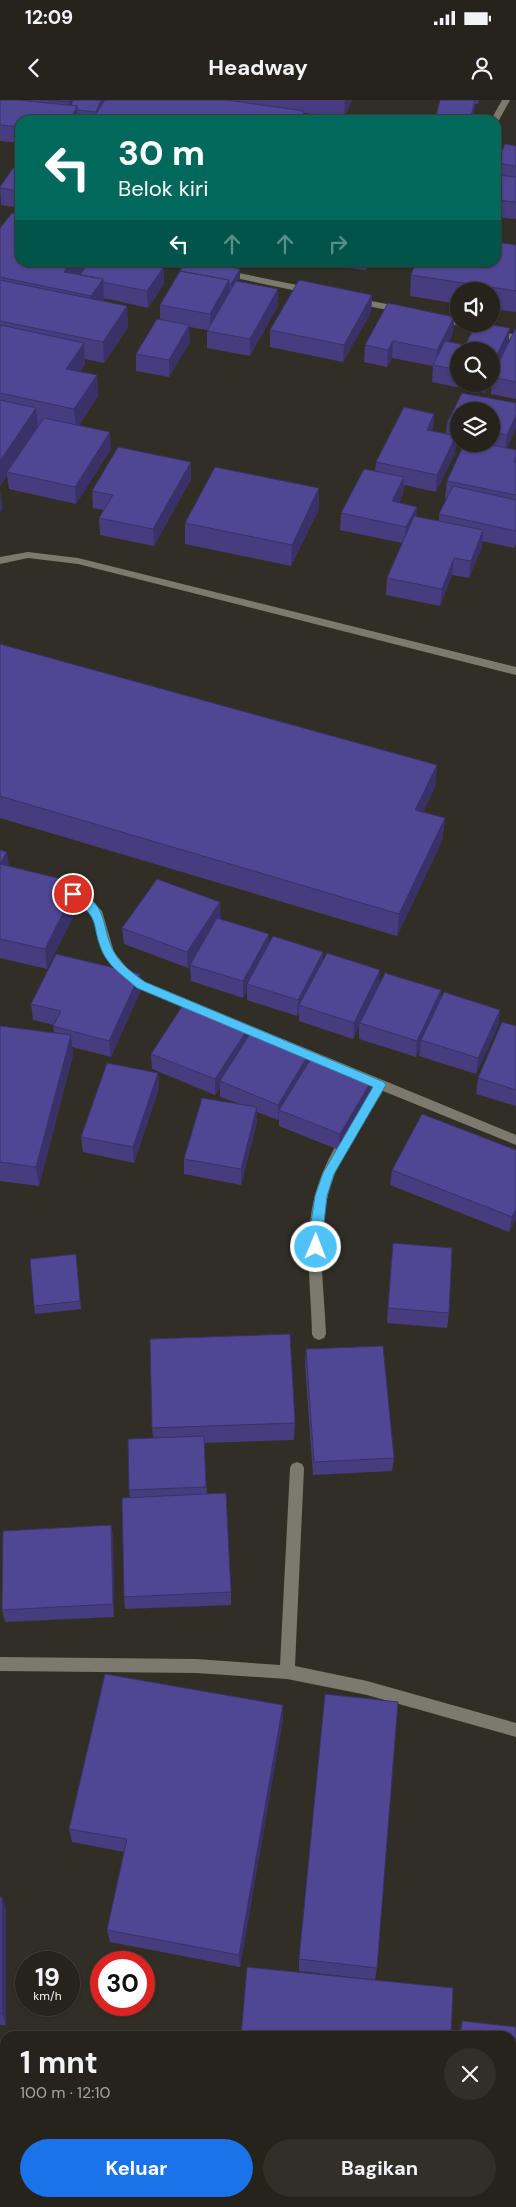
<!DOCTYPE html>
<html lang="id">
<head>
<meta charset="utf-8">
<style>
	:root { --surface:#25231c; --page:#312f29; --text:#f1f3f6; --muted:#a3a4a3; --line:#42403b; --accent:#1a73e8 }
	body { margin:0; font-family:"DM Sans",sans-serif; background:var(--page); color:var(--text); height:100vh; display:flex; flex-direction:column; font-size:19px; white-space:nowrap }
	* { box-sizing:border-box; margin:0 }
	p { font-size:16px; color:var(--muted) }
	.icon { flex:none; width:28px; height:28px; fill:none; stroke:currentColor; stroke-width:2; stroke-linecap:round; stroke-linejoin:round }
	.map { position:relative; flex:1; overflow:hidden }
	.sheet { position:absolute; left:0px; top:1931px; width:516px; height:176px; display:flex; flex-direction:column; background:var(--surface); border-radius:15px 15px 0 0; box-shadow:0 1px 4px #0004,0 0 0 1px var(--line) }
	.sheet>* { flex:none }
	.top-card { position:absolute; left:15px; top:15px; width:486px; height:152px; border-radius:15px; box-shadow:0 1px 4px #0004,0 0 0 1px var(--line); background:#00695c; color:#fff; overflow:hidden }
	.tools { position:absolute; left:450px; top:182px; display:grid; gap:10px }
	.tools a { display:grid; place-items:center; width:50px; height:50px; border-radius:50%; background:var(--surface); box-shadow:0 1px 4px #0004,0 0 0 1px var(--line); font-size:25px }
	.speed { position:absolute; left:15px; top:1851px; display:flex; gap:10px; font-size:25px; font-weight:700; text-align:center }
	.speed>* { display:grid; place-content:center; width:65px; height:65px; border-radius:50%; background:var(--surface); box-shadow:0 1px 4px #0004,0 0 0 1px var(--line); line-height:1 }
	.speed small { font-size:12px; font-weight:400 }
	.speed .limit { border:8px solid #d22; background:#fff; color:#111 }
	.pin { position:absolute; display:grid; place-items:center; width:42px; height:42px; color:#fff; margin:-21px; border:2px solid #fff; border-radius:50%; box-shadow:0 1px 5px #0007 }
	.me { position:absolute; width:55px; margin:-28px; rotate:1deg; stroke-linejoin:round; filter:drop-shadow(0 0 4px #0008) }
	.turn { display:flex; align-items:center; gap:18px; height:105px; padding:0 20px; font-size:22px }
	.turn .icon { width:65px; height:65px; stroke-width:2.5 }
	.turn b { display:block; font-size:35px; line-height:42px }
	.lanes { display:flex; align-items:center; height:48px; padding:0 20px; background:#0003; justify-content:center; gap:25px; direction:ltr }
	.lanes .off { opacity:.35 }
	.round { display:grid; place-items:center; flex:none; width:52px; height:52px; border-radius:26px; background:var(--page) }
	.overview { display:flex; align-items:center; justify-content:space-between; height:85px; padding:0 20px }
	h1 { font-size:30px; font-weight:700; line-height:38px }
	.action { display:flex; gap:10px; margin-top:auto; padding:10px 20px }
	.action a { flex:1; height:58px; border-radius:30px; background:var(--accent); color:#fff; font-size:20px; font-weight:700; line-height:58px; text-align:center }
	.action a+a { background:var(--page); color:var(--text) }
	.status { display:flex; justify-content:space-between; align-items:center; height:35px; padding:0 25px; background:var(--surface); direction:ltr }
	.status svg { height:14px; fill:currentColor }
	header { display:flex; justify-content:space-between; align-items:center; height:65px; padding:0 20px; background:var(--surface); font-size:22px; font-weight:700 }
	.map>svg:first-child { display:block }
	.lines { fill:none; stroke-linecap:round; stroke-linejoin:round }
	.minor { fill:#7c7a6e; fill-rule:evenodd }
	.wall { fill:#463c7e; fill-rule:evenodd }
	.shaded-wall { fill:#393167 }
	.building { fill:#514693; stroke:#393167 }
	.route { fill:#4fc3f7; stroke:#337fa1 }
</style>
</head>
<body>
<div class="status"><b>12:09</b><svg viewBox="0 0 49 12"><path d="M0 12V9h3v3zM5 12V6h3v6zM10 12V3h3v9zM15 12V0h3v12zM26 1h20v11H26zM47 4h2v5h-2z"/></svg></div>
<header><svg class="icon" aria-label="back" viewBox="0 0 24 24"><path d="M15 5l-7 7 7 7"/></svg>Headway<svg class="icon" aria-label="person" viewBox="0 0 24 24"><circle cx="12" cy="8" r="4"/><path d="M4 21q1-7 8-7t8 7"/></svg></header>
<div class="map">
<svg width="516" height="2107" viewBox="0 0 516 2107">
	<rect width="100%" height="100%" fill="#312f25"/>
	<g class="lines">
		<path class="minor" d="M502,0H510L498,22L491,20Z
			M168,162H186L203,168L199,171Z
			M224,170L312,188L316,191L312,194L221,175L220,173Z
			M356,198L402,207L406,210L402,213L353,203V199Z
			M439,215L459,219V224H472L516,235V241L436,220L435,218Z
			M28,452L78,458L516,567V575L78,464L28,458L0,464V457Z
			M65,787L91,800L102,811L114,852L127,868L145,882L516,1035V1045L383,991C365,1021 342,1051 331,1085C315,1133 324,1185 326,1234L324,1238L319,1240L314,1238L312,1234C311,1185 302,1132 318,1085C330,1049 353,1018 372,987L137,888L119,874L105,857L93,816L83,806L61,794L59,791Z
			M297,1362L302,1364L304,1368L295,1566L367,1581L516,1623V1637L367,1595L287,1579L196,1573L0,1571V1557L196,1559L280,1565L290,1368L292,1364Z"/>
	</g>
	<path class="wall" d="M0,0H352L344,18L304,13V20H20V43L0,41Z
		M440,0H479L478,4H475L472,20H435Z
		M516,46V119L496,117V63Z
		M20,58V108L1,105L0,87Z
		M0,128L88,162L79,175L164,184L148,208L104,198L103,202L127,206L128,227L104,263L85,259V264L80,272L97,275L98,296L79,325L111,349L76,404L9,389L7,375L0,386Z
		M516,145V212L491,209V191H459V204L410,196L411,175Z
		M297,162H368L366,170Z
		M240,169V178L238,181L278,206L250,256L207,248V230L189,227L190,242L169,277L136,271V254L160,220V205Z
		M372,195L371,212L343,262L270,247V230Z
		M454,217L453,233L449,242L465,245L510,228L508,244L516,229V299L491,294L492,278L491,251H459V284H490L485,293L432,282L433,266L392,258L387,267L364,262L365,245Z
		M462,293L516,303V328L507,348L516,350V444L514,448L482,441V447L469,478L452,475L440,506L386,495L387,478L402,443L340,430L341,413L364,369L375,371L376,362L404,307L434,314L433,331L446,334L447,323ZM459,311H491V344H464L447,381L445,398H447L439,414V421L416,417L417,407L399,403L403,394L404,385L436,392L455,353L456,342L459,343Z
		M191,362V379L154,446L100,435L99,418L104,410L93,408L92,391Z
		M319,388V409L291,466L185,444V423Z
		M0,544L437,665L435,687L423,712L445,718L442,741L397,836L0,718Z
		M0,750L9,766L80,803L47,869L0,858Z
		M220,802V819L269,844L323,852V861L379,884L441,890L440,901L500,910L498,926L476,974L419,956L420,948L416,957L359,939V926L353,939L299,921V913L297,916L247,900V891L243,898L191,881L190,865L193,860L188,868L124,844L122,828Z
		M140,874L141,890L111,957L72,947L73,955L39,1086L0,1081V926L54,933L53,926L54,925L33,920L31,904Z
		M516,926V1006L476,994L478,978Z
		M247,930V938L308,955V962L372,980L371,996L339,1050L279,1026V1019L278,1020L257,1012V1022L241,1085L184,1074V1059L237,1003L220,997V988L215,995L152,969L151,954Z
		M158,973L159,989L134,1063L83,1052L81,1037Z
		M392,1070L516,1118L509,1132L390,1085Z
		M76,1154L81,1209L35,1214L34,1206Z
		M391,1158L449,1213L447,1228L387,1223Z
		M306,1249L394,1358L392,1371L313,1375L305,1264Z
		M295,1323L294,1340L204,1343L207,1394L231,1492V1505L125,1509L124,1497L130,1397L129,1390L153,1338L152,1328Z
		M111,1425L113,1438L114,1517L5,1522L2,1510Z
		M283,1619L240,1867L110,1842L107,1830L124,1752L72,1742L69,1729Z
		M0,1797L6,1809V1925H0Z
		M299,1859L377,1868L375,1880L299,1871Z
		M462,1921L516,1927V2107H450L451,2102H511V1936H458L459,1933Z"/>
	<path class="shaded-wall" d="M70,0H79L70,19L69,2Z
		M101,0H106L96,20V12Z
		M345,0H352L344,18Z
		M475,0L474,9L472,20H470Z
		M77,6L78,20H70Z
		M304,11V20H300Z
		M71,162H88L67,191L64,172Z
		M164,167V184L148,208L147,191Z
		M240,169V178L231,194V184Z
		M103,179L104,200L93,217L91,196Z
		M229,180L230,197L210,231V214Z
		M278,189V206L250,256V239Z
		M372,195L371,212L343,262L344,245Z
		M127,206L128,227L104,263L103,242Z
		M454,217L453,233L436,267L437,250Z
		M189,225L190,242L169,277V260Z
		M510,228L508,245L491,281V267Z
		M393,241L392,258L387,267L388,250Z
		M84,243L85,264L68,290L66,269Z
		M97,275L98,296L76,330L74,309Z
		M486,284H490L485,293Z
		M36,308L38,329L7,372V375L0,386V361Z
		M434,314L433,331L425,347L427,330Z
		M516,315V328L505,352L507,335Z
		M110,332L111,349L76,404L75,387Z
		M456,336L455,353L436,392L437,375Z
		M191,362V379L154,446L153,429Z
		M404,377L403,394L391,418L392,401Z
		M0,388L3,409L0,413Z
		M319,388V409L291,466L292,445Z
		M417,407L416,424L405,444L406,427Z
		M483,430L482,447L469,478L471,461Z
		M454,458L452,475L440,506L442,489Z
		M437,665L435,687L413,732L415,710Z
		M445,718L442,741L397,836L399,814Z
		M7,752L10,772L3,785L0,764Z
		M78,783L80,803L47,869L45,849Z
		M220,802L221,818L188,868L187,852Z
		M269,834V851L247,884V891L243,898V881Z
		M323,852V868L299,905V913L297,916L298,900Z
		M380,870L379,886L360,923L359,926L353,939L354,923Z
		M140,874L141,890L111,957L109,941Z
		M441,890L439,906L421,940L420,948L416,957L417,941Z
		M500,910L498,926L476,974L478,958Z
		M247,930V946L220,981V988L215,995V979Z
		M71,935L73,955L39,1086L36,1067Z
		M308,955V971L279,1010L278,1020V1005Z
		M158,973L159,989L134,1063L133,1047Z
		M372,980L371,996L339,1050L340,1034Z
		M257,1007V1022L241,1085V1069Z
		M516,1109V1118L509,1132L512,1117Z
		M111,1425L113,1438L114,1517L113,1504Z
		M283,1605V1619L240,1867L239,1855Z
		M2,1797L6,1809V1925L2,1914Z"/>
	<path class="building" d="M0,0H19L77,6L70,20H20V27L0,25Z
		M48,0H70L69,2Z
		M73,0H101L96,12L77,10V6L71,5Z
		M105,0H227L304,11L300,20H92Z
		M440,0H475L470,20H435Z
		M505,44L516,46V66L496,63Z
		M20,58V91L0,88V87Z
		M496,75L516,77V102L496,100Z
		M12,113L20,114V162H71L64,172L103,179L91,196L0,177V128Z
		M496,142L516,145V191L411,175L416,162H496Z
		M89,162H143L164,167L147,191L103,182V179L80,175Z
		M185,162H206L240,169L231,184H229V180L180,171L178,174Z
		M180,171L229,180L210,214L160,205Z
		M0,180L127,206L103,242L0,221Z
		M299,180L372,195L344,245L270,230Z
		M236,181L278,189L250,239L207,231Z
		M388,203L454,217L437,250L393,241L388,250L365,245Z
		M157,219L189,225L169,260L136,254Z
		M476,224H486L510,228L491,267V251H459V270L433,265L445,241L465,245Z
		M0,225L84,243L66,269L97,275L74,309L0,293Z
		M515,229H516V282L492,277Z
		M462,293L516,303V315L507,335L491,332V311H459V325L447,323Z
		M0,300L36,308L0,361Z
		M404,307L434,314L427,330L456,336L437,375L376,362Z
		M44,318L110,332L75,387L7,372Z
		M464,344H487L516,350V357L514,361L516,362V395L447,381Z
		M118,347L191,362L153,429L99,418L113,395L92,391Z
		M215,367L319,388L292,445L185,423Z
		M364,369L404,377L392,401L417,407L406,427L341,413Z
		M453,386L516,400V431L439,414Z
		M414,416L483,430L471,461L454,458L442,489L387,478Z
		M0,544L437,665L415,710L445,718L399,814L0,696Z
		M0,750L7,752L0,764Z
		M0,764L78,783L45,849L0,839Z
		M157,779L220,802L187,852L122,828Z
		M217,818L269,834L243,881L190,865Z
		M273,836L323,852L298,900L247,884Z
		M327,853L380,870L354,923L299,905Z
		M56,854L140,874L109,941L53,926L61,911L31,904Z
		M385,873L441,890L417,941L360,923Z
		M444,892L500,910L478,958L421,940Z
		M183,905L247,930L215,979L151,954Z
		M502,922L516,926V990L478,978Z
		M0,926L71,935L36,1067L0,1062Z
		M251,932L308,955L278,1005L220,981Z
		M312,957L372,980L340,1034L279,1010Z
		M107,963L158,973L133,1047L81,1037Z
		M202,998L257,1007L241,1069L184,1059Z
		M422,1014L516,1050V1109L512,1117L392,1070Z
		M393,1143L452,1148L449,1213L388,1208Z
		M76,1154L80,1201L34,1206L30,1159Z
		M290,1234L295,1323L152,1328L150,1239Z
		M383,1246L394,1358L314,1362L306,1249Z
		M204,1336L206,1387L129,1390L128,1339Z
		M226,1393L231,1492L124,1497L122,1398Z
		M111,1425L113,1504L2,1510L3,1431Z
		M105,1574L283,1605L239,1855L107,1830L127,1739L69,1729Z
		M325,1594L398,1602L377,1868L299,1859Z
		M0,1797H2V1914H0Z
		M247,1867L453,1888L451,1936H241Z
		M462,1921L516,1927V2107H454V2102H511V1936H461Z
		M224,2102H443V2107H224Z"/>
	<path class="route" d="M73,790C110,802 100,827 114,852C121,865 134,874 145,882L384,982L386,985L384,988L334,1074L327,1096L321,1150H312L310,1129L315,1096L323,1073L373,987L137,888C126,878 111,868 104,855C89,824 104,820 70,797V791Z"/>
</svg>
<div class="tools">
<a><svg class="icon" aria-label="sound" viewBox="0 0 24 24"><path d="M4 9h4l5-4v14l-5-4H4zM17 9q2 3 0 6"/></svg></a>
<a><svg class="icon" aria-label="search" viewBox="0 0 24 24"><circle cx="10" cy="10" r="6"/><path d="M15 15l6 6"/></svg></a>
<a><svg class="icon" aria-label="layers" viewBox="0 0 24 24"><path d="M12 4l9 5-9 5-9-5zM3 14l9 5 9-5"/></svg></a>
</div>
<div class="speed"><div>19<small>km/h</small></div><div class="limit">30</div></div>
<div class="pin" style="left:73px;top:794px;background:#d93025"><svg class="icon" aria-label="arrive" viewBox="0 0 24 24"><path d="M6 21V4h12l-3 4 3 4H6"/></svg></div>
<svg class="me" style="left:316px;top:1147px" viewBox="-20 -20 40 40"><circle r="17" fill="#4fc3f7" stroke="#fff" stroke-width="3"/><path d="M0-11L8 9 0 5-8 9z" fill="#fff"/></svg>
<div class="top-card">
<div class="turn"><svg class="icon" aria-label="left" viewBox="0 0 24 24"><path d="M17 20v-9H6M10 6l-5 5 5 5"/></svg><div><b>30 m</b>Belok kiri</div></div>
<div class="lanes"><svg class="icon" aria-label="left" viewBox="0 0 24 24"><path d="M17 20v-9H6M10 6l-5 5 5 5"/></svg><svg class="icon off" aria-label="ahead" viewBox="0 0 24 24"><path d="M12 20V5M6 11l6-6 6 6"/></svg><svg class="icon off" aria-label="ahead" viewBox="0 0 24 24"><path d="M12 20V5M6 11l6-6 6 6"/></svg><svg class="icon off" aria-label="right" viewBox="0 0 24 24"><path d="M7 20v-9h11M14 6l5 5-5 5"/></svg></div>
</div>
<section class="sheet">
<div class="overview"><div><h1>1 mnt</h1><p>100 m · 12:10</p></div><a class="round"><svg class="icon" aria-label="close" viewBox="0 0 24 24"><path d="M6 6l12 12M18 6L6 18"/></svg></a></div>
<div class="action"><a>Keluar</a><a>Bagikan</a></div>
</section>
</div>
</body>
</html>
